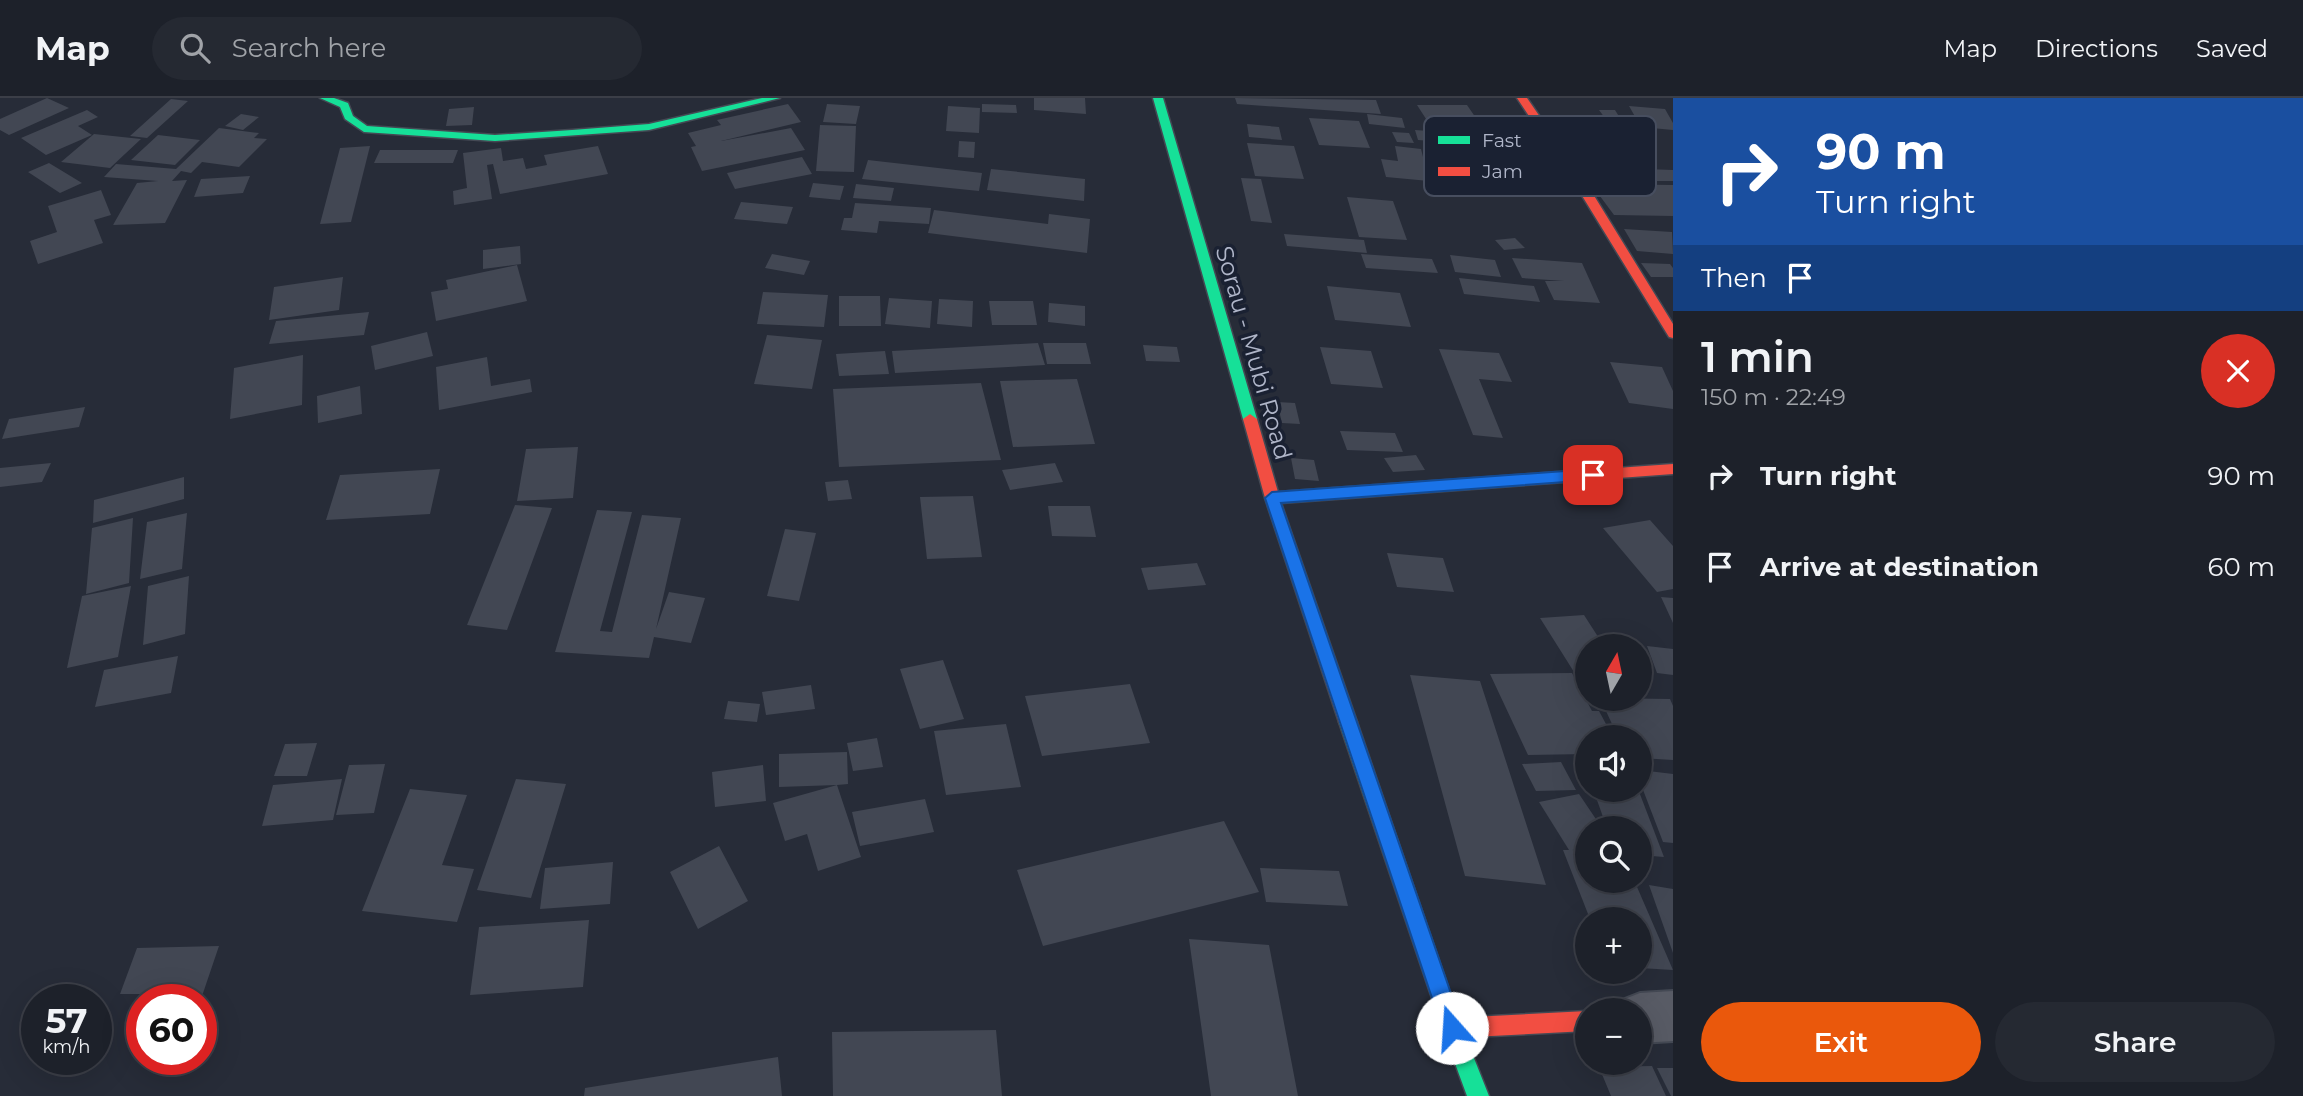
<!DOCTYPE html>
<html lang="en">
<head>
<meta charset="utf-8">
<style>
	:root { --surface:#1d212a; --page:#252932; --text:#f1f3f6; --muted:#a0a3a8; --line:#3b3e47; --accent:#ea580c }
	body { margin:0; font-family:Montserrat,sans-serif; background:var(--page); color:var(--text); height:100vh; display:flex; flex-direction:column; font-size:26px; white-space:nowrap }
	* { box-sizing:border-box; margin:0 }
	p { font-size:23px; color:var(--muted) }
	.icon { flex:none; width:38px; height:38px; fill:none; stroke:currentColor; stroke-width:2; stroke-linecap:round; stroke-linejoin:round }
	.map { position:relative; flex:1; overflow:hidden }
	.details { display:flex; flex-direction:column; background:var(--surface); width:630px }
	.details>* { flex:none }
	.hud { background:#1a4fa0; color:#fff; overflow:hidden }
	.needle { width:46px; rotate:9deg }
	.fabs { position:absolute; left:1575px; top:536px; display:grid; gap:14px }
	.fabs a { display:grid; place-items:center; width:77px; height:77px; border-radius:50%; background:var(--surface); box-shadow:0 7px 28px #0002,0 0 0 2px var(--line); font-size:35px }
	.speed { position:absolute; left:21px; top:886px; display:flex; gap:14px; font-size:35px; font-weight:700; text-align:center }
	.speed>* { display:grid; place-content:center; width:91px; height:91px; border-radius:50%; background:var(--surface); box-shadow:0 7px 28px #0002,0 0 0 2px var(--line); line-height:1 }
	.speed small { font-size:18px; font-weight:400 }
	.speed .limit { border:10px solid #d22; background:#fff; color:#111 }
	.pin { position:absolute; display:grid; place-items:center; width:60px; height:60px; color:#fff; margin:-30px; border-radius:14px; box-shadow:0 4px 10px #0006 }
	.me { position:absolute; width:77px; margin:-38px; rotate:341deg; stroke-linejoin:round; filter:drop-shadow(0 0 5px #0008) }
	.turn { display:flex; align-items:center; gap:24px; height:147px; padding:0 28px; font-size:32px }
	.turn .icon { width:91px; height:91px; stroke-width:2.5 }
	.turn b { display:block; font-size:49px; line-height:60px }
	.then { display:flex; align-items:center; height:66px; padding:0 28px; background:#0003; gap:14px; font-size:26px }
	.round { display:grid; place-items:center; flex:none; width:74px; height:74px; border-radius:37px; background:var(--page) }
	.headline { display:flex; align-items:center; justify-content:space-between; height:119px; padding:0 28px }
	h1 { font-size:42px; font-weight:600; line-height:52px }
	.cta { display:flex; gap:14px; margin-top:auto; padding:14px 28px }
	.cta a { flex:1; height:80px; border-radius:42px; background:var(--accent); color:#fff; font-size:28px; font-weight:600; line-height:80px; text-align:center }
	.cta a+a { background:var(--page); color:var(--text) }
	ul { padding:0; list-style:none }
	li { display:flex; align-items:center; gap:21px; height:91px; padding:0 28px }
	li div { flex:1 }
	li b { display:block; font-size:26px }
	li em { font-style:normal }
	header { display:flex; align-items:center; gap:42px; box-sizing:border-box; height:98px; padding:0 35px; background:var(--surface); border-bottom:2px solid var(--line) }
	header strong { font-size:33px }
	nav { display:flex; gap:38px; margin-inline-start:auto; font-size:24px }
	.search { width:490px; height:63px; background:var(--page); display:flex; align-items:center; gap:18px; box-sizing:border-box; padding:0 24px; border-radius:38px; color:var(--muted); font-size:26px }
	main { display:flex; flex:1; min-height:0 }
	.map>svg:first-child { display:block }
	.building { fill:#424753 }
	.lines { fill:none; stroke-linecap:round; stroke-linejoin:round }
	.street-casing { stroke:#444954; stroke-width:4 }
	.fast-casing { stroke:#444954; stroke-width:3 }
	.jam-casing { stroke:#444954; stroke-width:3 }
	.street { fill:#585b65; fill-rule:evenodd }
	.fast { fill:#16e098; fill-rule:evenodd }
	.jam { fill:#f24e42; fill-rule:evenodd }
	.route { fill:#1a73e8; stroke:#114b97; stroke-width:2 }
	.labels { text-anchor:middle; dominant-baseline:central; stroke-width:7; stroke-linejoin:round; paint-order:stroke }
	.street-label { font-size:24px; fill:#b0b6c9; stroke:#1a2132 }
	.key { fill:#1a2132; stroke:#474e5f; stroke-width:2 }
	.key-label { font-size:19px; fill:#b0b6c9 }
</style>
</head>
<body>
<header>
<strong>Map</strong>
<div class="search"><svg class="icon" aria-label="search" viewBox="0 0 24 24"><circle cx="10" cy="10" r="6"/><path d="M15 15l6 6"/></svg>Search here</div>
<nav><a>Map</a><a>Directions</a><a>Saved</a></nav>
</header>
<main>
<div class="map">
<svg width="1673" height="998" viewBox="0 0 1673 998">
	<rect width="100%" height="100%" fill="#272c38"/>
	<path class="building" d="M47,0L69,10L9,37L0,32V21Z
		M1034,0H1085L1086,16L1034,12Z
		M1235,0L1376,2L1381,16L1237,6Z
		M171,1L188,3L147,40L130,38Z
		M788,6L801,24L721,43L791,30L805,52L702,73L691,49L696,48L688,35L721,27L717,22Z
		M827,6L860,8L856,26L823,24Z
		M982,6L1016,7L1017,15L982,14Z
		M1417,7H1467L1491,42L1439,41Z
		M948,8L980,10L979,35L946,33Z
		M1629,8L1665,11L1673,25V32L1641,29Z
		M474,9L472,27L446,28L449,11Z
		M87,12L98,19L78,28L92,37L46,57L21,40Z
		M1599,12H1615L1623,25L1608,24Z
		M241,16L259,19L243,32L225,28Z
		M1367,16L1402,20L1405,30L1369,26Z
		M1559,17L1595,22L1598,32L1561,27Z
		M1309,20L1359,23L1370,50L1319,47Z
		M1247,26L1279,29L1282,42L1249,39Z
		M820,27L856,28L854,74L816,73Z
		M219,30L259,35L254,40L267,41L239,69L202,64L191,75L181,73L172,83L187,82L165,125L113,127L137,85L158,83L104,79L116,66L176,71Z
		M1415,32L1429,33L1432,43L1418,42Z
		M1392,34L1409,35L1414,45L1397,44Z
		M94,36L141,41L110,70L61,64Z
		M158,37L200,42L175,67L131,62Z
		M959,43L975,44L974,60L958,59Z
		M1247,45L1294,48L1304,81L1255,78Z
		M370,48L351,124L320,126L340,50Z
		M598,48L608,76L500,96L493,66L487,67L492,101L454,107L453,93L467,90L463,55L501,50L503,63L523,60L526,71L547,67L544,57Z
		M1395,48L1421,51L1429,83L1386,79L1381,61L1398,63Z
		M380,52H458L453,65H374Z
		M802,59L812,76L735,91L727,75Z
		M868,62L982,75L979,93L862,81Z
		M49,65L82,85L60,95L28,74Z
		M991,71L1085,81L1084,103L987,92Z
		M1645,71L1673,72V83H1655Z
		M250,78L243,95L194,99L201,81Z
		M1241,80L1261,81L1272,125L1251,123Z
		M813,85L844,88L840,102L809,99Z
		M856,86L894,90L891,103L853,100Z
		M1591,86L1673,87V118L1614,117Z
		M101,92L111,117L94,122L103,145L38,166L30,143L57,134L48,108Z
		M1347,99L1393,103L1407,142L1359,139Z
		M741,104L793,109L787,126L734,121Z
		M855,105L931,110L929,126L879,123L877,135L841,132L844,120H852Z
		M934,112L1048,126L1049,116L1090,121L1087,155L928,135Z
		M1624,131L1672,134L1673,156L1637,153Z
		M1284,136L1364,142L1367,155L1287,148Z
		M1515,140L1525,150L1504,152L1495,142Z
		M520,148L521,166L483,171V152Z
		M772,156L810,163L804,177L765,170Z
		M1361,156L1432,161L1438,175L1366,170Z
		M1450,157L1495,162L1501,179L1455,174Z
		M1512,160L1582,165L1600,205L1554,202L1545,183H1564L1522,180Z
		M1641,165L1670,166L1673,170V179H1651Z
		M517,167L527,203L436,223L431,194L448,191L446,182Z
		M343,179L339,212L269,222L274,189Z
		M1459,180L1534,188L1540,204L1464,196Z
		M1327,188L1400,195L1411,229L1335,222Z
		M763,194L828,197L824,229L757,226Z
		M839,198H880L881,228H839Z
		M889,200L932,203L930,230L885,226Z
		M939,201L973,203L972,229L937,226Z
		M989,203H1033L1037,227H992Z
		M1049,205L1085,208V228L1048,224Z
		M369,214L364,237L269,246L276,223Z
		M427,234L433,258L375,272L371,248Z
		M767,237L822,242L812,291L754,286Z
		M1038,245L1045,267L895,275L892,253Z
		M1043,245H1086L1091,266H1047Z
		M1143,247L1177,249L1180,264L1146,263Z
		M1320,249L1371,253L1383,290L1331,286Z
		M1439,251L1499,255L1512,284L1479,281L1503,340L1473,337Z
		M885,253L889,276L839,278L836,256Z
		M303,257L302,307L230,321L234,270Z
		M487,259L491,288L530,281L532,294L439,312L436,269Z
		M1610,264L1662,269L1673,293V311L1629,305Z
		M1077,281L1095,346L1013,349L1000,283Z
		M981,285L1001,362L839,369L833,291Z
		M360,288L362,316L318,325L317,298Z
		M1277,304L1295,305L1300,326L1282,325Z
		M85,309L79,329L2,341L9,321Z
		M1340,333L1395,335L1403,354L1347,352Z
		M578,349L573,400L517,403L526,351Z
		M1416,357L1425,372L1393,374L1384,360Z
		M1291,360L1314,362L1319,383L1295,381Z
		M51,365L42,384L0,389V370Z
		M1055,365L1063,384L1010,392L1002,372Z
		M440,371L430,416L326,422L340,377Z
		M184,379V401L93,425L94,402Z
		M848,382L852,401L828,403L825,384Z
		M973,398L982,459L927,461L920,399Z
		M515,407L552,410L507,532L467,527Z
		M1048,408H1090L1096,439L1052,438Z
		M597,412L632,414L600,533L612,534L642,417L681,420L656,531L669,494L705,500L691,545L654,539L649,560L555,554Z
		M187,415L182,471L140,481L147,424Z
		M133,420L129,485L86,496L92,430Z
		M1650,422L1673,448V491L1657,494L1603,430Z
		M785,431L816,435L799,503L767,498Z
		M1387,455L1443,460L1454,494L1397,489Z
		M1197,465L1206,487L1148,492L1141,470Z
		M189,478L185,536L143,547L148,488Z
		M131,488L118,559L67,570L82,498Z
		M1661,499L1673,500V525Z
		M1584,517L1604,548H1587V573L1574,574L1540,520Z
		M1647,548L1673,551V577L1657,575Z
		M178,558L171,595L95,609L104,572Z
		M943,562L964,621L920,631L900,571Z
		M1572,575L1592,613H1599L1613,639H1587V656L1528,657L1490,576Z
		M1410,577L1480,583L1546,787L1465,778Z
		M1130,586L1150,645L1042,658L1025,598Z
		M811,587L815,611L766,617L762,594Z
		M1600,600L1670,601L1673,608V662L1640,660V639H1618Z
		M728,603L760,606L757,624L724,621Z
		M1006,626L1021,689L946,697L934,633Z
		M877,640L883,669L853,673L847,645Z
		M317,645L307,678H274L285,646Z
		M847,654L848,686L837,687L861,759L818,773L807,736L785,743L773,705L837,687L779,689V656Z
		M1561,664L1576,692L1536,693L1522,666Z
		M385,666L374,715L336,717L349,667Z
		M763,667L766,703L715,709L712,674Z
		M1640,672L1673,676V745L1663,744L1640,684Z
		M342,681L333,722L262,728L273,687Z
		M516,681L566,686L531,800L477,792Z
		M410,691L467,697L442,767L474,771L457,824L362,813Z
		M1593,691H1638L1664,759L1640,757V730H1607Z
		M1579,696L1602,730H1587V750L1572,752L1587,753V782H1634L1673,872L1640,870V821H1590L1563,752H1569L1539,704Z
		M925,701L934,734L860,748L852,714Z
		M1224,723L1259,794L1043,848L1017,772Z
		M719,748L748,803L698,831L670,774Z
		M613,764L610,806L540,811L545,770Z
		M1260,770L1339,773L1348,808L1266,804Z
		M1649,787L1673,791V855Z
		M589,822L583,889L470,897L479,829Z
		M1189,841L1269,847L1298,998H1211Z
		M219,848L201,901H165L167,896H120L137,850Z
		M996,932L1002,998H833L832,934Z
		M778,959L782,998H584L585,990Z
		M1652,968L1666,998H1611L1599,969Z
		M1657,970H1673V998H1671Z"/>
	<g class="lines">
		<defs>
			<path id="street" d="M1673,893V943L1640,945V912H1618L1622,902L1640,895Z"/>
			<path id="fast" d="M320,0H334L348,5L353,18L367,28L495,37L572,32L649,26L762,0H780L649,32L495,43L364,34L345,21L340,9Z
				M1153,0H1163L1257,321L1255,324H1245L1243,321Z
				M1348,616L1354,618L1357,624L1462,930L1489,998H1467L1442,930L1339,624L1342,618Z"/>
			<path id="jam" d="M1517,0H1527L1593,96L1673,226V240L1669,239L1581,96Z
				M1250,316L1257,321L1278,394L1673,366V376L1281,405L1357,624L1354,630L1348,632L1342,630L1339,624L1265,400L1243,321Z
				M1587,913V933L1452,940L1445,937L1442,930L1445,923L1452,920Z"/>
		</defs>
		<use href="#street" class="street-casing"/>
		<use href="#fast" class="fast-casing"/>
		<use href="#jam" class="jam-casing"/>
		<use href="#street" class="street"/>
		<use href="#fast" class="fast"/>
		<use href="#jam" class="jam"/>
	</g>
	<path class="route" d="M1593,371L1600,377L1593,382L1281,405L1463,930L1460,937L1452,940L1445,937L1442,930L1265,400L1272,394Z"/>
	<g class="labels">
		<g class="street-label">
			<text transform="translate(1254 255) rotate(74)">Sorau - Mubi Road</text>
		</g>
	</g>
	<rect x="1424" y="18" width="232" height="80" rx="10" class="key"/>
	<rect x="1438" y="38" width="32" height="8" fill="#16e098"/>
	<rect x="1438" y="69" width="32" height="9" fill="#f24e42"/>
	<g class="key-label">
		<text x="1482" y="49">Fast</text>
		<text x="1482" y="80">Jam</text>
	</g>
</svg>
<div class="fabs">
<a><svg class="needle" viewBox="-14 -14 28 28"><path d="M0-13l5 13h-10z" fill="#e53935"/><path d="M0 13l5-13h-10z" fill="#a0a3a8"/></svg></a>
<a><svg class="icon" aria-label="sound" viewBox="0 0 24 24"><path d="M4 9h4l5-4v14l-5-4H4zM17 9q2 3 0 6"/></svg></a>
<a><svg class="icon" aria-label="search" viewBox="0 0 24 24"><circle cx="10" cy="10" r="6"/><path d="M15 15l6 6"/></svg></a>
<a>+</a>
<a>−</a>
</div>
<div class="speed"><div>57<small>km/h</small></div><div class="limit">60</div></div>
<div class="pin" style="left:1593px;top:377px;background:#d93025"><svg class="icon" aria-label="arrive" viewBox="0 0 24 24"><path d="M6 21V4h12l-3 4 3 4H6"/></svg></div>
<svg class="me" style="left:1452px;top:930px" viewBox="-20 -20 40 40"><circle r="19" fill="#fff"/><path d="M0-13L10 11 0 6-10 11z" fill="#1a73e8"/></svg>
</div>
<section class="details">
<div class="hud">
<div class="turn"><svg class="icon" aria-label="right" viewBox="0 0 24 24"><path d="M7 20v-9h11M14 6l5 5-5 5"/></svg><div><b>90 m</b>Turn right</div></div>
<div class="then">Then<svg class="icon" aria-label="arrive" viewBox="0 0 24 24"><path d="M6 21V4h12l-3 4 3 4H6"/></svg></div>
</div>
<div class="headline"><div><h1>1 min</h1><p>150 m · 22:49</p></div><a class="round" style="background:#d93025;color:#fff"><svg class="icon" aria-label="close" viewBox="0 0 24 24"><path d="M6 6l12 12M18 6L6 18"/></svg></a></div>
<ul>
<li><svg class="icon" aria-label="right" viewBox="0 0 24 24"><path d="M7 20v-9h11M14 6l5 5-5 5"/></svg><div><b>Turn right</b></div><em>90 m</em></li>
<li><svg class="icon" aria-label="arrive" viewBox="0 0 24 24"><path d="M6 21V4h12l-3 4 3 4H6"/></svg><div><b>Arrive at destination</b></div><em>60 m</em></li>
</ul>
<div class="cta"><a>Exit</a><a>Share</a></div>
</section>
</main>
</body>
</html>
